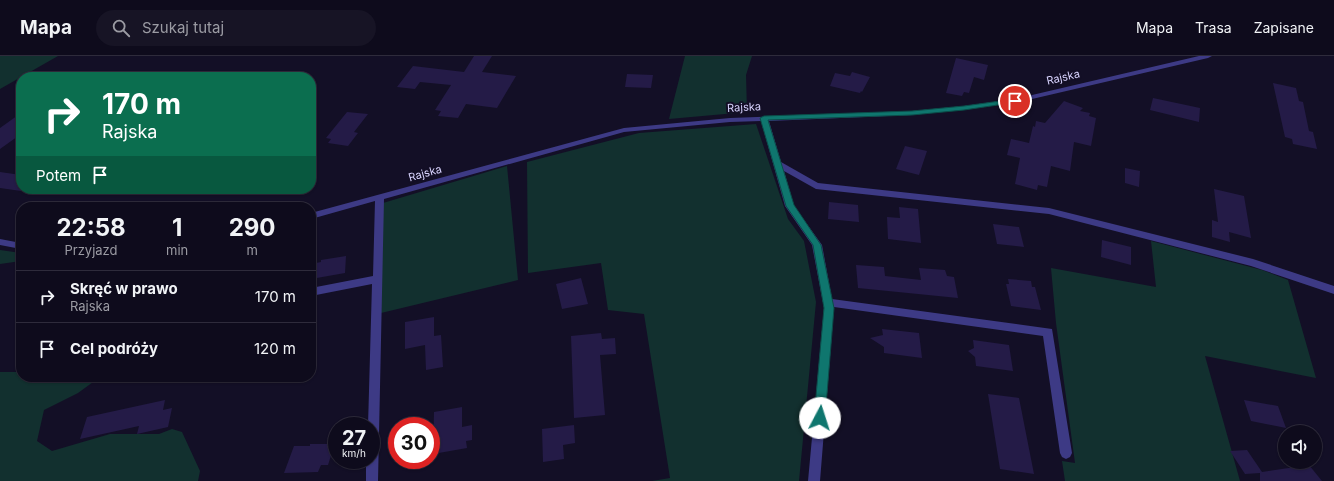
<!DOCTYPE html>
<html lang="pl">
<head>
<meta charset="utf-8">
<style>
	:root { --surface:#0e0b1c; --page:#171425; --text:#f1f3f6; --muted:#9b9ba3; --line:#2e2b3b }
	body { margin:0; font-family:Inter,sans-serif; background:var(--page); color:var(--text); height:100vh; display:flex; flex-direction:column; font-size:15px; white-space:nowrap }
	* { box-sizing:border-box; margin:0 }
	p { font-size:13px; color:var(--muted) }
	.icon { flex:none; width:22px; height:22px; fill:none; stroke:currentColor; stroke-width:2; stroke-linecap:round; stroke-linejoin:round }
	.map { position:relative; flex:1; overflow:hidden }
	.side { position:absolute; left:16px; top:146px; width:300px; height:180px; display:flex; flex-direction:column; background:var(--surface); border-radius:16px; box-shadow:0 1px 3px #0004,0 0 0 1px var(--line) }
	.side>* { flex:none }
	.hud { position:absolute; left:16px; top:16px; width:300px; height:122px; border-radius:16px; box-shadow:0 1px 3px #0004,0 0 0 1px var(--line); background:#0b6e4f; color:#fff; overflow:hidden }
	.controls { position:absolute; left:1278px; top:369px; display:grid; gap:8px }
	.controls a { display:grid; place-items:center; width:44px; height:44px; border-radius:50%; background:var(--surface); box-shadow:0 1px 3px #0004,0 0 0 1px var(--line); font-size:20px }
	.speed { position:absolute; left:328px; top:361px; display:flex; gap:8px; font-size:20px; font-weight:700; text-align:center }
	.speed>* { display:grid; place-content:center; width:52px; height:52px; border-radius:50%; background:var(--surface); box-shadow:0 1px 3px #0004,0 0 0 1px var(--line); line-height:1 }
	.speed small { font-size:10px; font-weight:400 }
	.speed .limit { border:6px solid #d22; background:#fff; color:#111 }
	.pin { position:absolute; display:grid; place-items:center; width:34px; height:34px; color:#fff; margin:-17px; border:2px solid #fff; border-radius:50%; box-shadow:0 1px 4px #0007 }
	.me { position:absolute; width:44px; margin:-22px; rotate:5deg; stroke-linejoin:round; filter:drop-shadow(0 0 3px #0008) }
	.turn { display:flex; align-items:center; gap:14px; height:84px; padding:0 20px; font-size:18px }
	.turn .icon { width:52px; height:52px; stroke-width:2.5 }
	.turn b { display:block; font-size:28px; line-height:34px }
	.then { display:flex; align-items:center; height:38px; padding:0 20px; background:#0003; gap:8px; font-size:15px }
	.eta { display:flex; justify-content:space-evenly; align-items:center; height:68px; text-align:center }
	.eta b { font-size:24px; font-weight:700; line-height:28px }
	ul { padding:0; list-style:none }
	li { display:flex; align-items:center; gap:12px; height:52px; padding:0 20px; border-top:1px solid var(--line) }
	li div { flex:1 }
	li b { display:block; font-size:15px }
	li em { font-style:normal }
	header { display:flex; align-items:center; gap:24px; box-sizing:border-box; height:56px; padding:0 20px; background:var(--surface); border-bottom:1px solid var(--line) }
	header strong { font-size:19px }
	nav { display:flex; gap:22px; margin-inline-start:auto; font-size:14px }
	.search { width:280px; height:36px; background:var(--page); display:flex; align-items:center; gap:10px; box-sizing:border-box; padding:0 14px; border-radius:22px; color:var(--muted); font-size:15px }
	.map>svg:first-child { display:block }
	.green { fill:#12302f }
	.building { fill:#241b47 }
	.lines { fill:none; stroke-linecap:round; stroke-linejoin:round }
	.minor { fill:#3d3a85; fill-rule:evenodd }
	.route { fill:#0f766e; stroke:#0a4d48 }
	.labels { text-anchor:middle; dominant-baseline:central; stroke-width:4; stroke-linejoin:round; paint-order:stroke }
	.street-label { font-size:11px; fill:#d9d4ff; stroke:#130f26 }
</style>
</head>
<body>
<header>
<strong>Mapa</strong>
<div class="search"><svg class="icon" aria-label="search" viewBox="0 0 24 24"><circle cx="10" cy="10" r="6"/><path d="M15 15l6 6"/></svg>Szukaj tutaj</div>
<nav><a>Mapa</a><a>Trasa</a><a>Zapisane</a></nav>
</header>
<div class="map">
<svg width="1334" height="425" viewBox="0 0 1334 425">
	<rect width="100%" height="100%" fill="#130f26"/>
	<path class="green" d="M0,0H58L0,33Z
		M685,0H752L746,19L747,56L669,63Z
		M756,68L788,163L804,185L816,246L799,425H652L670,422L644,258L608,254L601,207L528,217L527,106L639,77Z
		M507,110L518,224L381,257L383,147Z
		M1151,185L1262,214L1288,224L1316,322L1205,300L1240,425H1065L1062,405L1075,407L1056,267L1051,212L1156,231Z
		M0,194L21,197V205L0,208Z
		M0,316H21V321H100L78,337L44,354L37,385L52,395L110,378H159L172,373L182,376L200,415L198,425H0Z"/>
	<path class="building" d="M474,0H492L482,16L516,20L497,52L466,48L458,62L438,60L441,55L435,54L451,29L420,26L415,33L397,31L413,10L464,16Z
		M956,2L988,9L984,24L974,21L969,37L964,36L962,40L946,37Z
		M852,16L870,21L862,36L861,35L860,37L830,30L835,17L850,20Z
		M627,18L653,19L651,32L625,31Z
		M1273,27L1296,32L1299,45L1303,46L1309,75L1313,76L1317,93L1293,88L1292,83L1285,81Z
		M1153,42L1200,52L1199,66L1150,54Z
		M1064,45L1083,52L1080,55L1090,57L1089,60L1096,62L1091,90L1074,86L1070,115L1051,110L1047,131L1038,129L1037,134L1015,128L1020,102L1007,99L1011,83L1029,87L1033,70L1035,71L1036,65L1045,67Z
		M347,56L368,58L354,76L358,77L348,90L328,87L331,83L326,82Z
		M21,57V78L0,93V72Z
		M905,90L927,95L919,119L896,113Z
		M1125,112L1140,115L1139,131L1125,127Z
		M0,116L21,119V135L0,132Z
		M1214,133L1244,140L1251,182L1229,176L1230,186L1212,181V164L1218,166Z
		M829,146L858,149L859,166L828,163Z
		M899,151L918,153L921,187L888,183L887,161L900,162Z
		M993,168L1019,171L1024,191L997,188Z
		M1102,184L1131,191V209L1101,201Z
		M346,200L345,217L311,223V208L321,206V204Z
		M856,209L884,211L885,220L921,224L919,212L945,214L947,220L954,221L958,242L858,232Z
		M581,222L588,248L562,253L556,228Z
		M1008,223L1031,225L1032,231H1035L1041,254L1011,250L1006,228H1009Z
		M434,261V280L441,279L443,311L426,314L425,289L405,293V266Z
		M882,273L919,277L922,302L884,297V291L870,282L883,279Z
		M601,277L602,283L615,282L616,298L600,299L605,359L574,362L571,280Z
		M973,284L1009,289L1013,315L976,310L975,301L968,295L974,292Z
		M988,338L1019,342L1034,418L1000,413Z
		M165,344L163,354L172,352L168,371L137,378L139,370L80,383L87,361Z
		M1244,344L1278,350L1286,372L1251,365Z
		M462,351V371L472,369V384L466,385L467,392L433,398L434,356Z
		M574,369L575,387L563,389L564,403L543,406L542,373Z
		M310,388H328L327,390H334L328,409H321L318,416L284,417L294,390H310Z
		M1247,394L1262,416L1309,409L1322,425H1260V417L1245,418L1230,395Z"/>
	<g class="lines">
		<path class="minor" d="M1199,0H1212L1208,2L1015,47L912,59L769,65L781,106L818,127L1049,152L1253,203L1334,230V238L1251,210L1049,158L816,133L784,115L794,150L822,189L832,243L1052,273L1072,397L1070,401L1066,403L1062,401L1060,397L1043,280L834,251L820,425H808L824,252L812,189L785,150L761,65L730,66L624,76L384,143L378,425H366V404H371V370H368L372,228L311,240V232L373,220L375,145L311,163V157L624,72L730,62L912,55L964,50L1015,43Z
			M0,183L21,187V193L0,189Z"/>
	</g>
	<path class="route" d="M1015,43L1019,45L1018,46L964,54L912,59L768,64L794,149L821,189L834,252L825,362L824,365L820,367L816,365L814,362L824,252L813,189L786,150L760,62L764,60L912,55L964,50Z"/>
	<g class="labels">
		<g class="street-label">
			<text transform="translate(1063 21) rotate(-13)">Rajska</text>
			<text transform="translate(744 51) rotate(-3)">Rajska</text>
			<text transform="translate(425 117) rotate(-16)">Rajska</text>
		</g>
	</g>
</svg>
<div class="controls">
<a><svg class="icon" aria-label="sound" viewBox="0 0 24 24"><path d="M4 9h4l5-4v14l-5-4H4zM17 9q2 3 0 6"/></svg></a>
</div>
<div class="speed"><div>27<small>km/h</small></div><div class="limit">30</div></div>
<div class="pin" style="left:1015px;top:45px;background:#d93025"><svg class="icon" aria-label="arrive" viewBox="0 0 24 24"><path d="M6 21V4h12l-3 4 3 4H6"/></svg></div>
<svg class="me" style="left:820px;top:362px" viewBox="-20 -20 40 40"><circle r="19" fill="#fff"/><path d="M0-13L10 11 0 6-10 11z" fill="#0f766e"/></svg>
<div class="hud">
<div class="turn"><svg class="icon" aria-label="right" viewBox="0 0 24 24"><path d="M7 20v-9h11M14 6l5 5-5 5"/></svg><div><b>170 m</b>Rajska</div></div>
<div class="then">Potem<svg class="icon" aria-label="arrive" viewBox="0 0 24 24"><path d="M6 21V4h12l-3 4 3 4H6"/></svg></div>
</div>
<section class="side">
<div class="eta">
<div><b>22:58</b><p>Przyjazd</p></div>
<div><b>1</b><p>min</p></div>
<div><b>290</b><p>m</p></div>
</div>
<ul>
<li><svg class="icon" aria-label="right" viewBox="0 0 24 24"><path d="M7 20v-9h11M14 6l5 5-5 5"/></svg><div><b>Skręć w prawo</b><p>Rajska</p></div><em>170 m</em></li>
<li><svg class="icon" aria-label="arrive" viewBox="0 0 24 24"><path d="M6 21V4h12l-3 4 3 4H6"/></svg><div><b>Cel podróży</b></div><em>120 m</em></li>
</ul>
</section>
</div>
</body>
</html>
